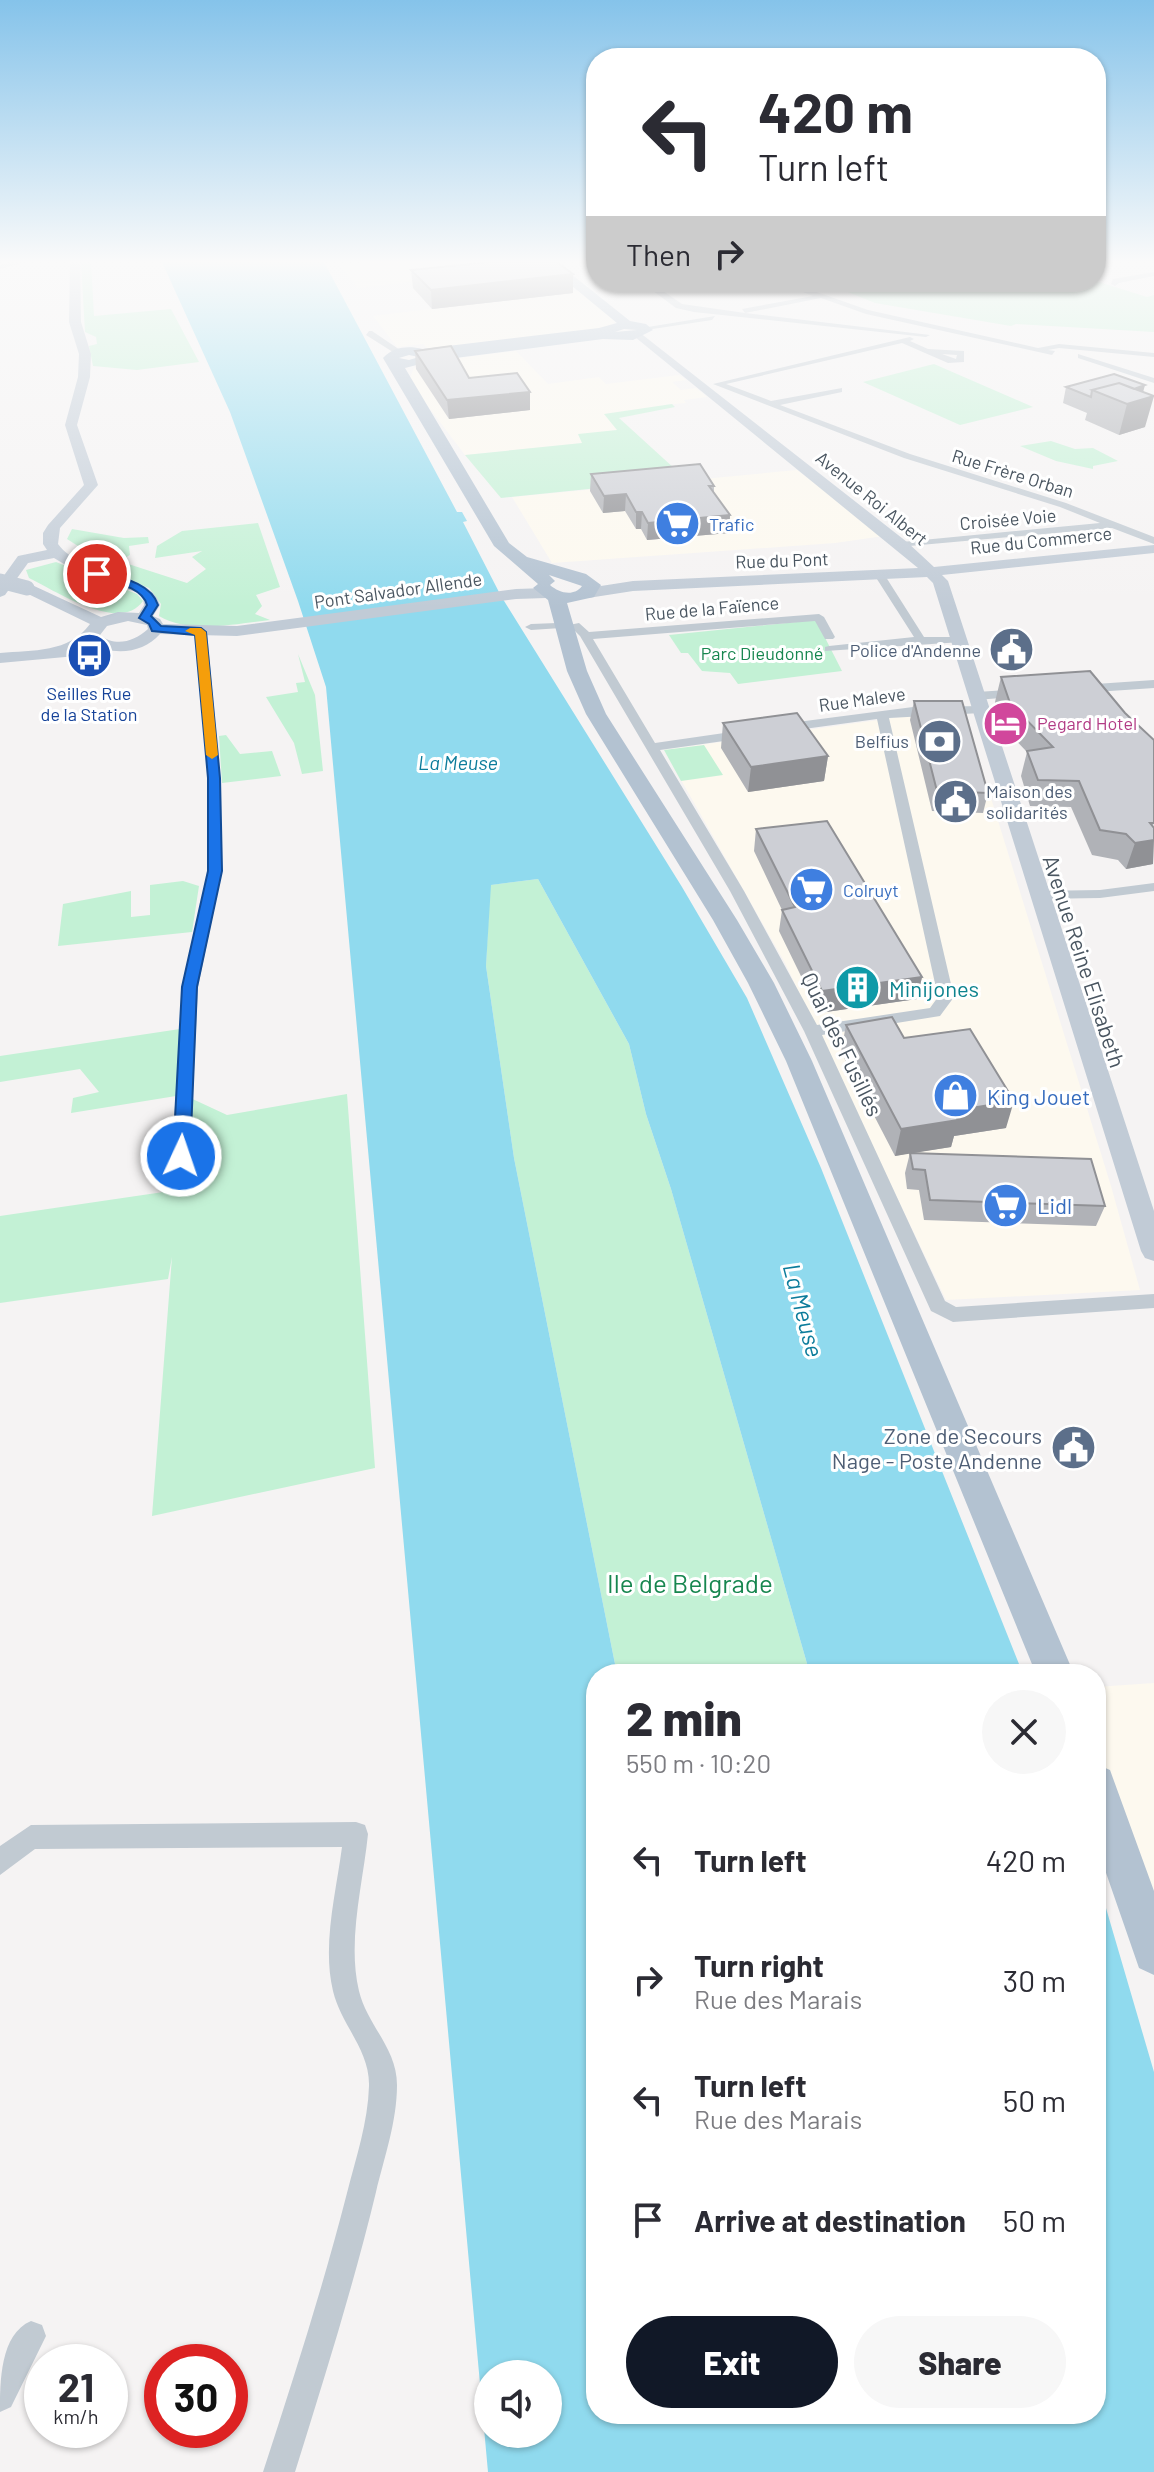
<!DOCTYPE html>
<html lang="en">
<head>
<meta charset="utf-8">
<style>
	:root { --surface:#fff; --page:#f7f7f7; --text:#2b2b33; --muted:#7c7c81; --accent:#111827 }
	body { margin:0; font-family:Barlow,sans-serif; background:var(--page); color:var(--text); height:100vh; display:flex; flex-direction:column; font-size:30px; white-space:nowrap }
	* { box-sizing:border-box; margin:0 }
	p { font-size:26px; color:var(--muted) }
	.icon { flex:none; width:44px; height:44px; fill:none; stroke:currentColor; stroke-width:2; stroke-linecap:round; stroke-linejoin:round }
	.map { position:relative; flex:1; overflow:hidden }
	.details { position:absolute; left:586px; top:1664px; width:520px; height:760px; display:flex; flex-direction:column; background:var(--surface); border-radius:32px; box-shadow:0 2px 6px #0004 }
	.details>* { flex:none }
	.banner { position:absolute; left:586px; top:48px; width:520px; height:244px; border-radius:32px; box-shadow:0 2px 6px #0004; background:#fff; color:var(--text); overflow:hidden }
	.fabs { position:absolute; left:474px; top:2360px; display:grid; gap:16px }
	.fabs a { display:grid; place-items:center; width:88px; height:88px; border-radius:50%; background:var(--surface); box-shadow:0 2px 6px #0004; font-size:40px }
	.speed { position:absolute; left:24px; top:2344px; display:flex; gap:16px; font-size:40px; font-weight:700; text-align:center }
	.speed>* { display:grid; place-content:center; width:104px; height:104px; border-radius:50%; background:var(--surface); box-shadow:0 2px 6px #0004; line-height:1 }
	.speed small { font-size:20px; font-weight:400 }
	.speed .limit { border:12px solid #d22; background:#fff; color:#111 }
	.pin { position:absolute; display:grid; place-items:center; width:68px; height:68px; color:#fff; margin:-34px; border:4px solid #fff; border-radius:50%; box-shadow:0 2px 8px #0007 }
	.me { position:absolute; width:88px; margin:-44px; rotate:3deg; stroke-linejoin:round; filter:drop-shadow(0 0 6px #0008) }
	.turn { display:flex; align-items:center; gap:28px; height:168px; padding:0 40px; font-size:36px }
	.turn .icon { width:104px; height:104px; stroke-width:2.5 }
	.turn b { display:block; font-size:56px; line-height:68px }
	.then { display:flex; align-items:center; height:76px; padding:0 40px; background:#0003; gap:16px; font-size:30px }
	.round { display:grid; place-items:center; flex:none; width:84px; height:84px; border-radius:42px; background:var(--page) }
	.summary { display:flex; align-items:center; justify-content:space-between; height:136px; padding:0 40px }
	h1 { font-size:48px; font-weight:800; line-height:60px }
	.cta { display:flex; gap:16px; margin-top:auto; padding:16px 40px }
	.cta a { flex:1; height:92px; border-radius:48px; background:var(--accent); color:#fff; font-size:32px; font-weight:800; line-height:92px; text-align:center }
	.cta a+a { background:var(--page); color:var(--text) }
	ul { padding:0; list-style:none }
	li { display:flex; align-items:center; gap:24px; height:120px; padding:0 40px }
	li div { flex:1 }
	li b { display:block; font-size:30px }
	li em { font-style:normal }
	.map>svg:first-child { display:block }
	.commercial { fill:#fdf9ef }
	.green { fill:#c3f1d5 }
	.water { fill:#90daee; fill-rule:evenodd }
	.lines { fill:none; stroke-linecap:round; stroke-linejoin:round }
	.street { fill:#c1cad2; fill-rule:evenodd }
	.secondary { fill:#c1cbd6; fill-rule:evenodd }
	.primary { fill:#b3c2d1; fill-rule:evenodd }
	.secondary-bridge { stroke:#c1cbd6; stroke-width:15 }
	.wall { fill:#b0b2b7 }
	.shaded-wall { fill:#909195 }
	.building { fill:#cdcfd5; stroke:#909195; stroke-width:2 }
	.route { fill:#1a73e8; stroke:#114b97; stroke-width:2 }
	.slow { fill:#f59e0b }
	.labels { text-anchor:middle; dominant-baseline:central; stroke-width:6; stroke-linejoin:round; paint-order:stroke }
	.far-street-label { font-size:18px; fill:#4a5661; stroke:#fff }
	.far-shop-label { font-size:18px; fill:#366cbe; stroke:#fff; text-anchor:start }
	.far-service-label { font-size:18px; fill:#4e5e75; stroke:#fff; text-anchor:end }
	.far-park-label { font-size:18px; fill:#17864f; stroke:#fff }
	.far-transit-label { font-size:18px; fill:#164399; stroke:#fff }
	.far-hotel-label { font-size:18px; fill:#b23c85; stroke:#fff; text-anchor:start }
	.far-water-label { font-size:20px; font-style:italic; fill:#0c7c9b; stroke:#fff }
	.street-label { font-size:22px; fill:#4a5661; stroke:#fff }
	.culture-label { font-size:22px; fill:#0d838f; stroke:#fff; text-anchor:start }
	.shop-label { font-size:22px; fill:#366cbe; stroke:#fff; text-anchor:start }
	.service-label { font-size:22px; fill:#4e5e75; stroke:#fff; text-anchor:end }
	.water-label { font-size:24px; font-style:italic; fill:#0c7c9b; stroke:#fff }
	.near-park-label { font-size:26px; fill:#17864f; stroke:#fff }
</style>
</head>
<body>
<div class="map">
<svg width="1154" height="2472" viewBox="0 0 1154 2472">
	<rect width="100%" height="100%" fill="#f5f3f3"/>
	<path class="commercial" d="M367,262H537L415,288L410,282L358,288L339,265Z
		M581,290L615,322L608,327L589,330L428,349L423,344L397,347L373,316Z
		M516,351L548,384L599,377L606,384L679,375L686,380L672,382L681,390L696,388L707,397L684,400L686,403L664,405L665,408L605,414L618,430L578,435L583,443L465,455L424,401L410,377L414,368L425,362Z
		M797,470L884,536L835,543L552,563L512,497Z
		M965,714L1111,1186L1140,1290L946,1300L785,963L664,750L900,717Z
		M1154,1683V1899L1096,1742V1687Z"/>
	<path class="green" d="M81,262H91L94,316L171,309L199,362L137,370L93,366L89,346L97,344L96,337L85,332Z
		M1096,281L1147,297L1154,295V332L1016,324L1011,326L875,303L823,282Z
		M934,364L1033,407L960,425L863,382Z
		M672,404L675,407L619,418L686,479L501,498L465,455L582,443L578,434L617,430L604,414Z
		M1051,441L1075,449L1093,448L1118,461L1093,466V469L1056,461L1020,446Z
		M258,523L280,587L256,595L262,606L255,614L270,620C236,624 189,634 159,616L161,604L149,588L99,569L100,560L67,539L72,529L124,538L148,537L149,543L129,546L130,555L119,561L187,583L206,569L192,557L202,551L155,558L157,546L182,531Z
		M56,562L137,594L143,601C120,634 56,591 29,578L26,570Z
		M816,620L842,671L738,684L730,673L702,671L688,653H681L669,635Z
		M298,654L315,695L323,771L302,774L294,743L266,697L298,692L296,683L305,682Z
		M226,735L240,754L272,751L281,776L222,783L219,736Z
		M704,745L723,775L681,781L664,750Z
		M538,879L629,1044L646,1114L671,1189L810,1674H617L514,1158L486,966L490,885Z
		M183,881L199,886L192,932L58,946L63,904L131,891V917L150,915V885Z
		M180,1029L176,1096L71,1113L73,1098L99,1092L80,1069L0,1082V1056Z
		M347,1094L375,1468L152,1516L172,1257L168,1279L0,1303V1216L177,1190L184,1095L227,1115Z"/>
	<path class="water" d="M162,262H324L457,512H462L467,521L463,522L501,596L682,887L747,998L821,1168L1023,1674H810L671,1189L646,1114L629,1044L538,879L491,885L486,966L514,1158L617,1674H596V2414H1096V1874L1154,2072V2472H488L326,687L298,601L230,412ZM488,2374H548V2434H488Z"/>
	<g class="lines">
		<path class="street" d="M13,262H26L0,269V265Z
			M1154,272V276L1119,283L1115,286L1111,284L1113,279Z
			M641,282H650L682,304L745,313L742,309L813,296L777,282H788L868,310L1038,348L1059,344L1154,353V357L1059,348L1048,350L1055,351L1052,355L866,314L821,298L745,313L930,335L926,337L694,312L676,308Z
			M715,316L712,320L646,330L642,328Z
			M369,331H372L403,352L396,354L366,335Z
			M910,337L914,339L910,341L928,349L964,351V362L948,363L902,343L726,384L771,401L842,388V392L780,405L910,454L1066,503L1154,537V544L1112,528L898,547V543L902,542L1100,523L1060,507L904,458L713,384ZM942,354L957,355L956,359Z
			M1078,354L1154,378V383L1078,358Z
			M880,573L884,574L924,637H958L962,638V642L825,651V647L829,646L914,637L875,576Z
			M819,614L824,617L835,637L833,639H825L815,621L593,639L655,743L745,730L751,734L745,738L660,750L744,891L817,1025L930,1008L938,997L877,719L782,732L776,728L782,724L913,707L985,706V712L981,713L889,718L954,997L940,1016L822,1035L945,1301L956,1307L1154,1294V1308L953,1322L931,1311L804,1031L730,891L580,636L569,625L579,623L589,632Z
			M557,623L563,626L561,628L531,630L525,627L531,624Z
			M201,629L207,632L220,778L222,871L198,987L190,1156L181,1162L172,1156L182,987L208,871V778L195,632Z
			M1154,680V688L1081,693L1075,689L1081,685Z
			M1020,689L1024,690V696L977,700L971,696L977,692Z
			M1154,883V891L1100,898L1038,899L1031,895L1038,891L1100,890Z
			M356,1822L365,1825L368,1834C363,1884 347,1941 359,1991C367,2025 397,2048 397,2085C397,2122 384,2158 376,2192C353,2287 324,2379 295,2472H263C293,2380 323,2287 347,2193C356,2158 368,2122 369,2086C370,2050 341,2025 333,1991C322,1945 336,1893 342,1847L35,1849L0,1875V1846L31,1825Z
			M31,2321L42,2325L46,2336L11,2407L0,2412C0,2382 0,2334 31,2321Z"/>
		<path class="secondary" d="M70,262H80L81,322L91,354L90,377L77,425L98,485L60,528L58,544C80,575 152,572 160,605L153,616L160,619L163,624L237,626L516,589L546,588L554,593L546,598L516,599L237,636L160,634C143,654 112,656 90,643L82,648V654L76,656L0,663V653C33,650 69,653 90,624L22,591V585H32L101,617L118,612L139,613L144,605L143,598L136,592L79,573L54,558L28,563L5,595L0,597V581L18,556L47,550L43,544V533L48,525L84,485L65,425L78,377L79,354L69,322ZM128,621L147,625L148,629C134,642 115,647 100,635L107,626Z
			M639,332L907,542L934,567L1154,545V553L942,575L948,581L1154,1211V1261L1145,1258L1141,1251L933,583L927,577L633,591L588,598L580,593L588,588L633,581L918,568L635,337V333Z"/>
		<path class="primary" d="M543,262H556L630,321L646,324L653,330L633,340L603,339L432,361L405,368L509,543L527,557L586,574L601,585L594,597L567,603L587,671L606,714L737,920L774,983L812,1061L1074,1674H1036L786,1061L748,983L713,920L586,714L567,671L548,600L533,588L538,584L494,546L383,358C394,346 409,346 423,349L599,328L617,323ZM624,329L637,330L615,332ZM409,355L419,357L409,360L399,358ZM549,575L582,586C574,597 559,593 550,585L555,581Z
			M1096,1764L1110,1770L1154,1891V1975L1139,1968L1096,1844Z"/>
		<path class="secondary-bridge" d="M0,581L27,588"/>
	</g>
	<path class="wall" d="M411,270L573,274V293L432,309L413,288Z
		M415,351L469,378L530,410L449,419L416,369Z
		M1066,387L1143,392L1145,427L1119,435L1085,420L1087,413L1063,403Z
		M591,474L714,486V493L730,515L729,533L647,540L641,529H636L625,511L603,513L590,491Z
		M1001,677L1125,713L1154,740L1153,864L1126,869L1118,860L1092,855L1071,807L1030,806L1021,776L1027,752L1004,728L995,702Z
		M914,701L988,793L983,813L932,811L910,720Z
		M723,723L828,756L824,781L748,792L721,748Z
		M756,829L922,977L917,999L819,1013L779,931L782,910L754,851Z
		M846,1025L904,1038L1006,1128L954,1136L951,1147L911,1153L1105,1206L1096,1226L924,1220L919,1190L907,1189L905,1173L910,1153L895,1156L841,1052Z"/>
	<path class="shaded-wall" d="M573,274V293L432,309L431,290Z
		M1145,385L1141,400L1154,396L1145,427L1119,435L1127,404L1108,396Z
		M530,392V410L449,419L447,400Z
		M626,494L625,511L603,513L604,496Z
		M636,512H642L641,529H636Z
		M730,515L729,533L647,540L648,523Z
		M828,756L824,781L748,792L751,767Z
		M1154,840L1153,864L1126,869L1135,843Z
		M922,977L917,999L819,1013L822,991Z
		M1014,1101L1006,1128L954,1136L951,1147L895,1156L901,1129L953,1111Z"/>
	<path class="building" d="M491,262H557L573,274L431,290L411,270Z
		M451,346L469,378L517,373L530,392L447,400L415,351Z
		M1114,374L1145,385L1134,389L1119,383L1092,390L1091,397L1066,387Z
		M1119,383L1154,396L1127,404L1092,390Z
		M700,464L714,486H709L730,515L648,523L642,512H636L626,494L604,496L591,474Z
		M1090,671L1125,713L1154,740V823H1150L1154,828V840L1135,843L1126,834L1100,830L1079,781L1038,780L1027,751L1053,747L1010,703L1001,677Z
		M914,701H962L988,793L937,791Z
		M797,713L828,756L751,767L723,723Z
		M827,821L922,977L822,991L782,910L795,907L756,829Z
		M892,1017L904,1038L970,1029L1014,1101L953,1111L958,1120L901,1129L846,1025Z
		M910,1153L1091,1159L1105,1206L930,1200L925,1170L913,1169Z"/>
	<linearGradient id="sky" x2="0" y2="1"><stop stop-color="#85c3ea"/><stop offset="0.43" stop-color="#fafafa"/><stop offset="1" stop-color="#fafafa" stop-opacity="0"/></linearGradient>
	<rect width="1154" height="608" fill="url(#sky)"/>
	<path class="route" d="M97,571C118,577 151,582 158,605L151,616L161,626L201,628L206,632L220,778L222,871L197,987L190,1156L181,1162L173,1156L182,987L208,871V778L195,635L152,631L149,624L139,618L147,605C142,586 111,582 94,576L92,574Z"/>
	<path class="slow" d="M201,628L206,632L218,755L212,759L206,755L195,635L185,631L190,628Z"/>
	<defs>
		<symbol id="supermarket-disc" viewBox="-11 -11 22 22"><circle r="9.5" fill="#3f7fe0" stroke="#fff"/><path d="M-6-5.5h2.5l.6 2H6L4.5 2H-2.5L-4.4-4H-6ZM-1.5 3.2a1.3 1.3 0 1 0 .1 0ZM3 3.2a1.3 1.3 0 1 0 .1 0Z" fill="#fff"/></symbol>
		<symbol id="civic-disc" viewBox="-11 -11 22 22"><circle r="9.5" fill="#5c6f8a" stroke="#fff"/><path d="M-.6-6.5H3V-4.5H.6V-3L4-1V1h2V6H-6V1h2V-1L-.6-3ZM-1.2 2.5V6h2.4V2.5Z" fill="#fff"/></symbol>
		<symbol id="bus-disc" viewBox="-11 -11 22 22"><circle r="9.5" fill="#1a4fb4" stroke="#fff"/><path d="M-5-6H5V4H4V6H2V4H-2V6H-4V4H-5ZM-3.5-4V0h7V-4ZM-3.5 1.2v1.5H-2V1.2ZM2 1.2v1.5H3.5V1.2Z" fill="#fff"/></symbol>
		<symbol id="hotel-disc" viewBox="-11 -11 22 22"><circle r="9.5" fill="#d1479c" stroke="#fff"/><path d="M-6-4.5h1.5V1H6V5H4.5V3h-9V5H-6ZM-4 0a1.8 1.8 0 1 1 3.6 0ZM.5 0V-2.5h3Q6-2.5 6 0Z" fill="#fff"/></symbol>
		<symbol id="bank-disc" viewBox="-11 -11 22 22"><circle r="9.5" fill="#5c6f8a" stroke="#fff"/><path d="M-6-4H6V4H-6ZM0-2.3a2.3 2.3 0 1 0 0 4.6a2.3 2.3 0 1 0 0-4.6Z" fill="#fff"/></symbol>
		<symbol id="building-disc" viewBox="-11 -11 22 22"><circle r="9.5" fill="#0f9aa8" stroke="#fff"/><path d="M-4-6H4V6H1V3H-1V6H-4ZM-2.5-4.3h1.7v1.8h-1.7ZM.8-4.3h1.7v1.8H.8ZM-2.5-1h1.7V.8h-1.7ZM.8-1h1.7V.8H.8Z" fill="#fff"/></symbol>
		<symbol id="shop-disc" viewBox="-11 -11 22 22"><circle r="9.5" fill="#3f7fe0" stroke="#fff"/><path d="M-5-2.5h2.3a2.7 3.5 0 0 1 5.4 0H5L5.5 6h-11ZM-1.5-2.5h3a1.5 2.3 0 0 0-3 0Z" fill="#fff"/></symbol>
	</defs>
	<g fill-rule="evenodd">
		<use href="#supermarket-disc" x="652" y="498" width="51" height="51"/>
		<use href="#civic-disc" x="986" y="624" width="51" height="51"/>
		<use href="#bus-disc" x="64" y="630" width="51" height="51"/>
		<use href="#hotel-disc" x="980" y="698" width="51" height="51"/>
		<use href="#bank-disc" x="914" y="716" width="51" height="51"/>
		<use href="#civic-disc" x="930" y="776" width="51" height="51"/>
		<use href="#supermarket-disc" x="786" y="864" width="51" height="51"/>
		<use href="#building-disc" x="832" y="962" width="51" height="51"/>
		<use href="#shop-disc" x="930" y="1070" width="51" height="51"/>
		<use href="#supermarket-disc" x="980" y="1180" width="51" height="51"/>
		<use href="#civic-disc" x="1048" y="1422" width="51" height="51"/>
	</g>
	<g class="labels">
		<g class="far-street-label">
			<text transform="translate(1013 473) rotate(17)">Rue Frère Orban</text>
			<text transform="translate(872 498) rotate(39)">Avenue Roi Albert</text>
			<text transform="translate(1008 519) rotate(-5)">Croisée Voie</text>
			<text transform="translate(1041 540) rotate(-6)">Rue du Commerce</text>
			<text transform="translate(782 560) rotate(-2)">Rue du Pont</text>
			<text transform="translate(398 590) rotate(-8)">Pont Salvador Allende</text>
			<text transform="translate(712 608) rotate(-5)">Rue de la Faïence</text>
			<text transform="translate(862 699) rotate(-8)">Rue Maleve</text>
		</g>
		<g class="far-shop-label">
			<text x="709" y="524">Trafic</text>
			<text x="843" y="890">Colruyt</text>
		</g>
		<g class="far-service-label">
			<text x="981" y="650">Police d'Andenne</text>
			<text x="909" y="741">Belfius</text>
			<text x="986" y="791" text-anchor="start">Maison des<tspan x="986" dy="21">solidarités</tspan></text>
		</g>
		<g class="far-park-label">
			<text x="762" y="653">Parc Dieudonné</text>
		</g>
		<g class="far-transit-label">
			<text x="89" y="693">Seilles Rue<tspan x="89" dy="21">de la Station</tspan></text>
		</g>
		<g class="far-hotel-label">
			<text x="1037" y="723">Pegard Hotel</text>
		</g>
		<g class="far-water-label">
			<text x="458" y="762">La Meuse</text>
		</g>
		<g class="street-label">
			<text transform="translate(1085 961) rotate(72)">Avenue Reine Elisabeth</text>
			<text transform="translate(843 1044) rotate(64)">Quai des Fusillés</text>
		</g>
		<g class="culture-label">
			<text x="889" y="988">Minijones</text>
		</g>
		<g class="shop-label">
			<text x="987" y="1096">King Jouet</text>
			<text x="1037" y="1205">Lidl</text>
		</g>
		<g class="service-label">
			<text x="1042" y="1435">Zone de Secours<tspan x="1042" dy="25">Nage - Poste Andenne</tspan></text>
		</g>
		<g class="water-label">
			<text transform="translate(804 1310) rotate(75)">La Meuse</text>
		</g>
		<g class="near-park-label">
			<text x="690" y="1582">Ile de Belgrade</text>
		</g>
	</g>
</svg>
<div class="fabs">
<a><svg class="icon" aria-label="sound" viewBox="0 0 24 24"><path d="M4 9h4l5-4v14l-5-4H4zM17 9q2 3 0 6"/></svg></a>
</div>
<div class="speed"><div>21<small>km/h</small></div><div class="limit">30</div></div>
<div class="pin" style="left:97px;top:574px;background:#d93025"><svg class="icon" aria-label="arrive" viewBox="0 0 24 24"><path d="M6 21V4h12l-3 4 3 4H6"/></svg></div>
<svg class="me" style="left:181px;top:1156px" viewBox="-20 -20 40 40"><circle r="17" fill="#1a73e8" stroke="#fff" stroke-width="3"/><path d="M0-11L8 9 0 5-8 9z" fill="#fff"/></svg>
<div class="banner">
<div class="turn"><svg class="icon" aria-label="left" viewBox="0 0 24 24"><path d="M17 20v-9H6M10 6l-5 5 5 5"/></svg><div><b>420 m</b>Turn left</div></div>
<div class="then">Then<svg class="icon" aria-label="right" viewBox="0 0 24 24"><path d="M7 20v-9h11M14 6l5 5-5 5"/></svg></div>
</div>
<section class="details">
<div class="summary"><div><h1>2 min</h1><p>550 m · 10:20</p></div><a class="round"><svg class="icon" aria-label="close" viewBox="0 0 24 24"><path d="M6 6l12 12M18 6L6 18"/></svg></a></div>
<ul>
<li><svg class="icon" aria-label="left" viewBox="0 0 24 24"><path d="M17 20v-9H6M10 6l-5 5 5 5"/></svg><div><b>Turn left</b></div><em>420 m</em></li>
<li><svg class="icon" aria-label="right" viewBox="0 0 24 24"><path d="M7 20v-9h11M14 6l5 5-5 5"/></svg><div><b>Turn right</b><p>Rue des Marais</p></div><em>30 m</em></li>
<li><svg class="icon" aria-label="left" viewBox="0 0 24 24"><path d="M17 20v-9H6M10 6l-5 5 5 5"/></svg><div><b>Turn left</b><p>Rue des Marais</p></div><em>50 m</em></li>
<li><svg class="icon" aria-label="arrive" viewBox="0 0 24 24"><path d="M6 21V4h12l-3 4 3 4H6"/></svg><div><b>Arrive at destination</b></div><em>50 m</em></li>
</ul>
<div class="cta"><a>Exit</a><a>Share</a></div>
</section>
</div>
</body>
</html>
